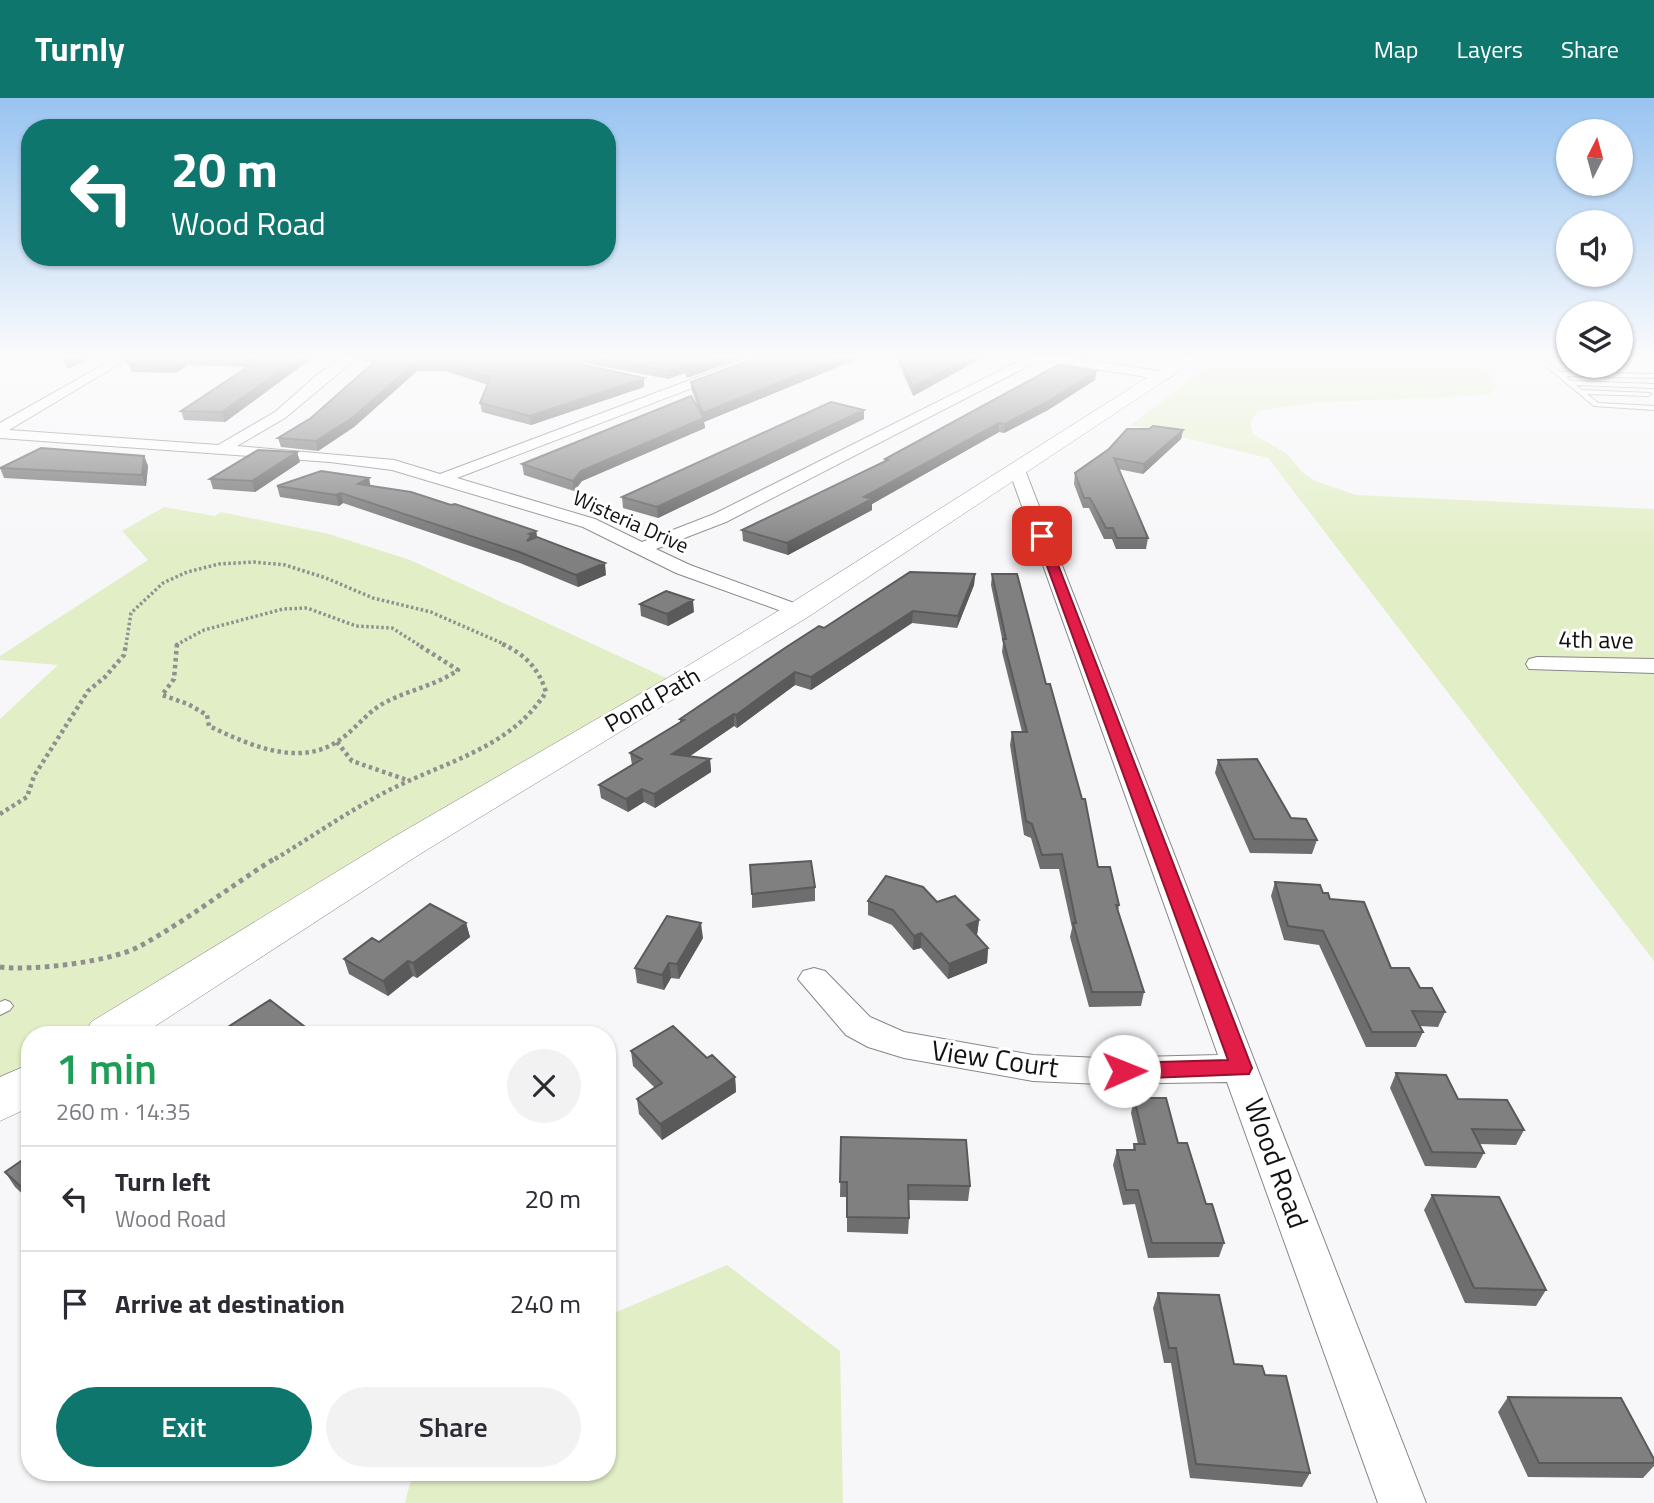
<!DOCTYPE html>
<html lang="en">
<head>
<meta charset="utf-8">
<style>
	:root { --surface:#fff; --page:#f2f2f3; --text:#2b2b33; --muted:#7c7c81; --line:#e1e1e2; --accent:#0f766e }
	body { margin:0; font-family:"Titillium Web",sans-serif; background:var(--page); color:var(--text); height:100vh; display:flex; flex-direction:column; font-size:26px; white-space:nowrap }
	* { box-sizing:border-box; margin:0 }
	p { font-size:23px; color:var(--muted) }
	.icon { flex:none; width:38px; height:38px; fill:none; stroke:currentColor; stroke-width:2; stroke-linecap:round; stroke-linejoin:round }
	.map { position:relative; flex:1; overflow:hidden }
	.details { position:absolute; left:21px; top:928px; width:595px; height:455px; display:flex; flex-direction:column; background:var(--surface); border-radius:28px; box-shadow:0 2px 5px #0004 }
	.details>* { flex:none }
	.guide { position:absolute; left:21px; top:21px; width:595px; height:147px; border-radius:28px; box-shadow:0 2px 5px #0004; background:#0f766e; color:#fff; overflow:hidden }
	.needle { width:46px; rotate:6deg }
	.controls { position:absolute; left:1556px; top:21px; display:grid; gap:14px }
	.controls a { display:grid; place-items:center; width:77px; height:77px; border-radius:50%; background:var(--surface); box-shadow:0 2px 5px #0004; font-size:35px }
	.pin { position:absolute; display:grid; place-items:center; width:60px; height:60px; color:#fff; margin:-30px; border-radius:14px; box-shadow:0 4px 10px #0006 }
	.me { position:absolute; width:77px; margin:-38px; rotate:89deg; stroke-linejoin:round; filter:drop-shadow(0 0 5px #0008) }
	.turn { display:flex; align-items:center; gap:24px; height:147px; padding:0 35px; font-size:32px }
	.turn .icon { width:91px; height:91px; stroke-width:2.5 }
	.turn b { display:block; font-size:49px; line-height:60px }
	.round { display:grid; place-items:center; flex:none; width:74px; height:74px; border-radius:37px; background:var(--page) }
	.headline { display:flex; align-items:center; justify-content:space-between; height:119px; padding:0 35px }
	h1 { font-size:42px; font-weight:600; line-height:52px; color:#1e9e55 }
	.cta { display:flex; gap:14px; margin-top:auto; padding:14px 35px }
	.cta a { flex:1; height:80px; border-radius:42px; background:var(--accent); color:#fff; font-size:28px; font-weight:600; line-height:80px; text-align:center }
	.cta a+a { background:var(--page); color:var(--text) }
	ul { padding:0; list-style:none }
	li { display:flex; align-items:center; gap:21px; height:105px; padding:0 35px; border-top:2px solid var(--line) }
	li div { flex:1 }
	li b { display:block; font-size:26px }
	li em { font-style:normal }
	header { display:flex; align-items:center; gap:42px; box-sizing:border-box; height:98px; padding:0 35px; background:var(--accent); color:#fff }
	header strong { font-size:33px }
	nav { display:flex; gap:38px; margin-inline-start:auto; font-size:24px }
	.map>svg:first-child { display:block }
	.green { fill:#e2eec5 }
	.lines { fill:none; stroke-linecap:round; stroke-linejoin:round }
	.lane-casing { stroke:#878788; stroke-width:2 }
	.street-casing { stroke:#878788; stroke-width:2 }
	.secondary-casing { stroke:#878788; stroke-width:1 }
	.path-far2 { stroke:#909091; stroke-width:3.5; stroke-dasharray:2.5 2.5; stroke-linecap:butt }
	.path-far1 { stroke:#909091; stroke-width:4.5; stroke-dasharray:3.5 3.5; stroke-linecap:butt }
	.path { stroke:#909091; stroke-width:5; stroke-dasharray:4.5 4.5; stroke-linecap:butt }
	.lane { fill:#fff; fill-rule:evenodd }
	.street { fill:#fff; fill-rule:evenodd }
	.secondary { fill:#fff; fill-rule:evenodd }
	.wall { fill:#6e6e6f }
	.shaded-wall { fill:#5a5a5a }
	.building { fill:#808081; stroke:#5a5a5a; stroke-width:2 }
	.route { fill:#e11d48; stroke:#92132f; stroke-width:2 }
	.labels { text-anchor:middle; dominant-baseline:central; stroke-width:6; stroke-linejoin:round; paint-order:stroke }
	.far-street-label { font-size:21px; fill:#121213; stroke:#fff }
	.street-label { font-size:24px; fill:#121213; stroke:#fff }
	.near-street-label { font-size:28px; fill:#121213; stroke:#fff }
</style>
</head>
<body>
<header>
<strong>Turnly</strong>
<nav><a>Map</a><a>Layers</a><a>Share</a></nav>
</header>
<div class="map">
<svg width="1654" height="1405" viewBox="0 0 1654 1405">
	<rect width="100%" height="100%" fill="#f7f7f9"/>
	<path class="green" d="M1220,259H1465L1494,278L1497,289L1489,297L1312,305L1258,313L1250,324L1253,336L1287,356L1302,374L1315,383L1356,397L1654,411V863L1268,360L1131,327Z
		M164,409L215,418L221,414L329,436L410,462L675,584L75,936H30V963L0,980V621L58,567L0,562V558L148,462L122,433Z
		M727,1167L840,1253L843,1405H405L413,1374H607V1218Z"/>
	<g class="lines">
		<defs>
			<path id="lane" d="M1535,259H1541L1560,274L1654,276V280L1565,278L1571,283L1654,286V290L1576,287L1582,292L1650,295L1651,296L1648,298L1587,296L1598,305L1654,308V312L1594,308Z
				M5,902L10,904L13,908L10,912L0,917V904Z"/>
			<path id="street" d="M117,259H131L9,332L218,347L275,314L318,276L344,259H358L285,320L237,348L394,362L440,376L751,259H767L765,262L457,380L595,421L642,444L714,416L1027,259H1065L1165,274L1172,278L1165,282L1040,262L726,424L656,451L690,467L805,509L808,513L805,517L798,519L676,475L583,429L392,372L330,364L0,340V325Z
				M1017,367L1025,372L1426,1405H1378L1227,984L1100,986L1033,983L904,960L868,949L846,937L798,881L803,873L814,870L825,873L870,919L904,934L1033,957L1100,960L1218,957L1009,372Z
				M1537,559L1654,561V575L1529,571L1526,566L1529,561Z"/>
			<path id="secondary" d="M1180,259H1200L808,519L420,756L143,936H85L91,924L392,740L676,575L788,507Z
				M30,966V1009L0,1023V979Z"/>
		</defs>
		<use href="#lane" class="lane-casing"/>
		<use href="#street" class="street-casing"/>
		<use href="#secondary" class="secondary-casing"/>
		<path class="path-far2" d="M126,547L131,515L163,485L187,474L219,466L254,464L285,467L326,480L373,500L431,514L506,547
			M176,547L204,532L283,511L307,510L356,528L392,530L419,547"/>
		<path class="path-far1" d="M177,546L174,581L162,597L188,606L207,617L209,628C247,646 298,670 338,643C355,632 366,615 384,605C408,592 435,588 458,572L417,546
			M337,644L352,663L407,682
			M0,716L27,699L34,678L88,593L105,579L124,557L126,546
			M275,761C310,740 344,716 380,697C438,665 509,653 546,594C539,571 525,556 502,546"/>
		<path class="path" d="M0,869C33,873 113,864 142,847C189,821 232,787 277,759"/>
		<use href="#lane" class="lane"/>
		<use href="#street" class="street"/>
		<use href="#secondary" class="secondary"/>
	</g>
	<path class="wall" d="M124,259H340L335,261L312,260L225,324L184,322L181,313L248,269L188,267L176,275L132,274Z
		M356,259H745L687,280L685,275L668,281L575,263L576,265L644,280V289L531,327L482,314L480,305L488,287L446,273H417L354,329L318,353L281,349L278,340L311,320L374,264L357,263Z
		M759,259H862L704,324L705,330L582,383L574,393L524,377L522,366L699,312L692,293L691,284Z
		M896,259H984L913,298Z
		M1096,273L1095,282L1048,312L1004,335L999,334L872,406V412L788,457L743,443L742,432L884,363L885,361Z
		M864,312V321L658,420L623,410L622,399Z
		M1183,332L1181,341L1143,376L1118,371L1148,440L1146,451H1116L1112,441H1104L1089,410H1083L1074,386L1075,375Z
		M297,354L300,364L255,394L213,391L210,381Z
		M144,358L148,368L146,388L4,380L0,370Z
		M370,387L451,407L536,433L537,439L606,477L578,489L520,465L343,405L339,408L280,399L277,388Z
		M975,476L974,487L957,530L912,525L811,592L795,587L737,630L734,628L690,658L710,661L711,674L655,710L644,704L628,714L601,700L599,687L632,667L630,655L680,624V621L824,530Z
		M992,476L1046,586L1098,769L1119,807L1118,814L1144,894L1141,908L1089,909L1070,839L1072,830L1059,771H1040L1031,740L1024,737L1010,647L1012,634H1022L1002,554L1003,545L991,487Z
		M640,506L694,514L668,528L641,518Z
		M1218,662L1317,742L1312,756L1250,755L1215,675Z
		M1275,784L1323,795L1391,870L1420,890L1445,914L1438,929L1420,928L1423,934L1416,949H1366L1319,847L1284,842L1271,798Z
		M815,789V803L752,810V796Z
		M868,803L937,804L979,822L977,837L988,850L987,865L948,881L921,850L913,852L892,827L868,817Z
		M466,825L470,839L417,880L413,878L388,898L349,876L344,861L379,844Z
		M703,840L679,881L671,880L664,892L637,885L635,870Z
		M631,953L707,960L735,979L736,994L662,1042L639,1016L637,1001L655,990L633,968Z
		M1396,975L1458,1001L1524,1032L1516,1047L1479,1046L1484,1055L1476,1070L1425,1068L1390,990Z
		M1134,1000L1178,1045L1224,1145L1219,1159L1148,1160L1135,1106L1123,1107L1113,1067L1117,1052H1133L1134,1046H1138L1131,1015Z
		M841,1039L970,1088L968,1103L908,1102L909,1120L908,1136L847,1134V1099H840Z
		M30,1057V1103L15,1089L5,1074Z
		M1432,1097L1546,1192L1536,1208L1465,1205L1424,1112Z
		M1158,1195L1234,1266L1265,1277L1310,1375L1302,1389L1190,1380L1171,1265H1164L1153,1210Z
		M1508,1299L1654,1365V1368L1643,1380L1528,1379L1498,1314Z"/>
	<path class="shaded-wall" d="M73,259H92L68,271L65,263Z
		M185,259L188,267L176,275L173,266Z
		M300,259H311L312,260L225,324L222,314Z
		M721,259H745L687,280L686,271Z
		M842,259H862L704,324L705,330L582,383L574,393L573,383L581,373L703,320V315Z
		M970,259H984L913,298V289Z
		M415,265L417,273L354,329L318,353L316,343Z
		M685,267V275L668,281L667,273Z
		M1096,273L1095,282L1048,312L1004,335L1005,326Z
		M644,280V289L531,327L530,318Z
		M864,312V321L658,420L657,409Z
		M999,325V334L872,406V412L788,457L787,445L864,399Z
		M1183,332L1181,341L1143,376L1144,366Z
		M297,354L300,364L255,394L252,383Z
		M144,358L148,368L146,388L142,377Z
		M369,380L371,390L358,386Z
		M341,395L343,405L339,408L336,397Z
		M536,433L538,444L527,443L529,436Z
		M605,465L606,477L578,489L576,477Z
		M975,476L974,487L957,530L958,518Z
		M693,502L694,514L668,528L667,516Z
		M913,513L912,525L811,592V579Z
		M795,574V587L737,630L736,617Z
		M734,616V628L674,669L672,656Z
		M710,661L711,674L655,710L654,696Z
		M642,691L644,704L628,714L626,701Z
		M979,822L977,837L966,842L967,827Z
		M466,825L470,839L417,880L413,865Z
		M701,825L703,840L679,881L677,866Z
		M921,835V850L913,852L914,838Z
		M988,850L987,865L948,881L949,866Z
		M408,863L413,878L388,898L383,883Z
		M669,865L671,880L664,892L662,877Z
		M309,932L311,936H302Z
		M735,979L736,994L662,1042L660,1026Z
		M97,1374H127L104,1382Z"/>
	<path class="building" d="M63,259H73L65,263Z
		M125,259H300L222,314L181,313L260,261L185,259L173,266H129Z
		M380,259H575V265L644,280L530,318L480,305L491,278H485L445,264L415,265L352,320L316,343L278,340L311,320Z
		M594,259H721L686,271L685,267L667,273Z
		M759,259H842L703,315L691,284Z
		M900,259H970L913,289Z
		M1058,267L1096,273L1049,303L1005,326L999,325L864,399L872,401L787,445L742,432L888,362L885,361Z
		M691,298L704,320L581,373L573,383L522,366Z
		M831,304L864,312L657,409L622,399Z
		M1153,328L1183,332L1144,366L1114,360L1148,440H1117L1113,430H1106L1090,400H1084L1075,375L1109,351L1127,331H1149Z
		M41,350L144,358L142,377L0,370Z
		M258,352L297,354L252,383L210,381Z
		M321,373L369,380L358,386L411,394L451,407L455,406L536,433L529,436L532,437L527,443L537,439L605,465L576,477L519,454L341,395L336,397L277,388Z
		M910,474L975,476L958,518L913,513L811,579L795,574L736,617L734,616L672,656L710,661L654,696L642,691L626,701L599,687L642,661L630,655L684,622L680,621L788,548L819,528L824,530Z
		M992,476H1017L1046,586H1050L1082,701H1085L1098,769H1110L1119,807H1116L1144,894H1092L1073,825H1076L1062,756L1042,757L1032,726L1026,723L1012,634H1027L1003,541H1006Z
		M666,493L693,502L667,516L640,506Z
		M1257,661L1291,720L1306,721L1317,742L1254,741L1218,662Z
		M811,763L815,789L752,796L750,767Z
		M886,778L923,789L937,804L955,798L979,822L967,827L988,850L949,866L921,835L914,838L893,812L868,803Z
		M1275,784L1320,787L1323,795H1328L1330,801L1364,804L1391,870H1409L1420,890H1432L1445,914L1412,913L1423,934H1372L1323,833L1288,828Z
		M430,806L466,825L413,865L408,863L383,883L344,861L372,840L379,844Z
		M667,818L701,825L677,866L669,865L662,877L635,870Z
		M270,902L309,932L302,936H217Z
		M673,928L707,960L712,957L735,979L660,1026L637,1001L662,985L631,953Z
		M1396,975L1446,977L1458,1001L1507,1002L1524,1032L1472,1031L1484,1055L1432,1054Z
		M1134,1000H1166L1178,1045H1187L1206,1106H1212L1224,1145H1152L1138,1092H1126L1117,1052H1135L1134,1046H1145Z
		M841,1039L966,1042L970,1088L908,1087L909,1120L847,1119V1084H840Z
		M30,1057V1097L5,1074Z
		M1432,1097L1499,1099L1546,1192L1474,1190Z
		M1158,1195L1219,1197L1234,1266L1262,1268L1265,1277L1286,1278L1310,1375L1196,1366L1176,1250H1169Z
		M1508,1299L1621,1300L1654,1361V1365H1539Z"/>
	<linearGradient id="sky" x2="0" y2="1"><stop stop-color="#98c4f1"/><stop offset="0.57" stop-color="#fbfbfc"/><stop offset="1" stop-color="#fbfbfc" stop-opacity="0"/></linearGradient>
	<rect width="1654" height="455" fill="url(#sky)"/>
	<path class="route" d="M1038,436L1047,438L1252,970L1249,976L1124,981L1117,978L1114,973L1117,967L1124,965L1228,962L1036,438Z"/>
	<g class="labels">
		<g class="far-street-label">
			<text transform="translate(631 423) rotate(24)">Wisteria Drive</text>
		</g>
		<g class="street-label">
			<text transform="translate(1596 541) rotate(1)">4th ave</text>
			<text transform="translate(652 601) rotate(-30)">Pond Path</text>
		</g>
		<g class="near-street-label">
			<text transform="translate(995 960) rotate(8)">View Court</text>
			<text transform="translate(1277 1065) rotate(70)">Wood Road</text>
		</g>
	</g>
</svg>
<div class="controls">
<a><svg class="needle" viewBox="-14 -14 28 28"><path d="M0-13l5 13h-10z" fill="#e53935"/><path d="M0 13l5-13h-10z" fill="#7c7c81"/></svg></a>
<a><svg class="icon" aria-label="sound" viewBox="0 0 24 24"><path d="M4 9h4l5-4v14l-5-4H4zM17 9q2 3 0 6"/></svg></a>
<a><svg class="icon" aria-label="layers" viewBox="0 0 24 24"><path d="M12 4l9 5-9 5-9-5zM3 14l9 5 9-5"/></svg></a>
</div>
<div class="pin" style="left:1042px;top:438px;background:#d93025"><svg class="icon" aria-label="arrive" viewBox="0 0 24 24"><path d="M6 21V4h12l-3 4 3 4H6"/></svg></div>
<svg class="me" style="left:1124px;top:973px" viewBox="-20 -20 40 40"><circle r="19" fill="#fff"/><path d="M0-13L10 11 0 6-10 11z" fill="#e11d48"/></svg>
<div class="guide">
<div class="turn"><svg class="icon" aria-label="left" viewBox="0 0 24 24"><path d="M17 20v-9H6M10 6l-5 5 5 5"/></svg><div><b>20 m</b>Wood Road</div></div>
</div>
<section class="details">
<div class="headline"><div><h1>1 min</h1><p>260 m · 14:35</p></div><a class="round"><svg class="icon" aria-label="close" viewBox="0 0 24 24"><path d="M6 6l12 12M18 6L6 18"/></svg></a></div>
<ul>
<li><svg class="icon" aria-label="left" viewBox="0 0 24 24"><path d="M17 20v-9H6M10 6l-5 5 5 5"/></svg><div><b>Turn left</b><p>Wood Road</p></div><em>20 m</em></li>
<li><svg class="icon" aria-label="arrive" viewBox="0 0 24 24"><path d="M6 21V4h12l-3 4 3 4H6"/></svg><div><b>Arrive at destination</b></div><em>240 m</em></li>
</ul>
<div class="cta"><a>Exit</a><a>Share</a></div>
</section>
</div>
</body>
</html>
